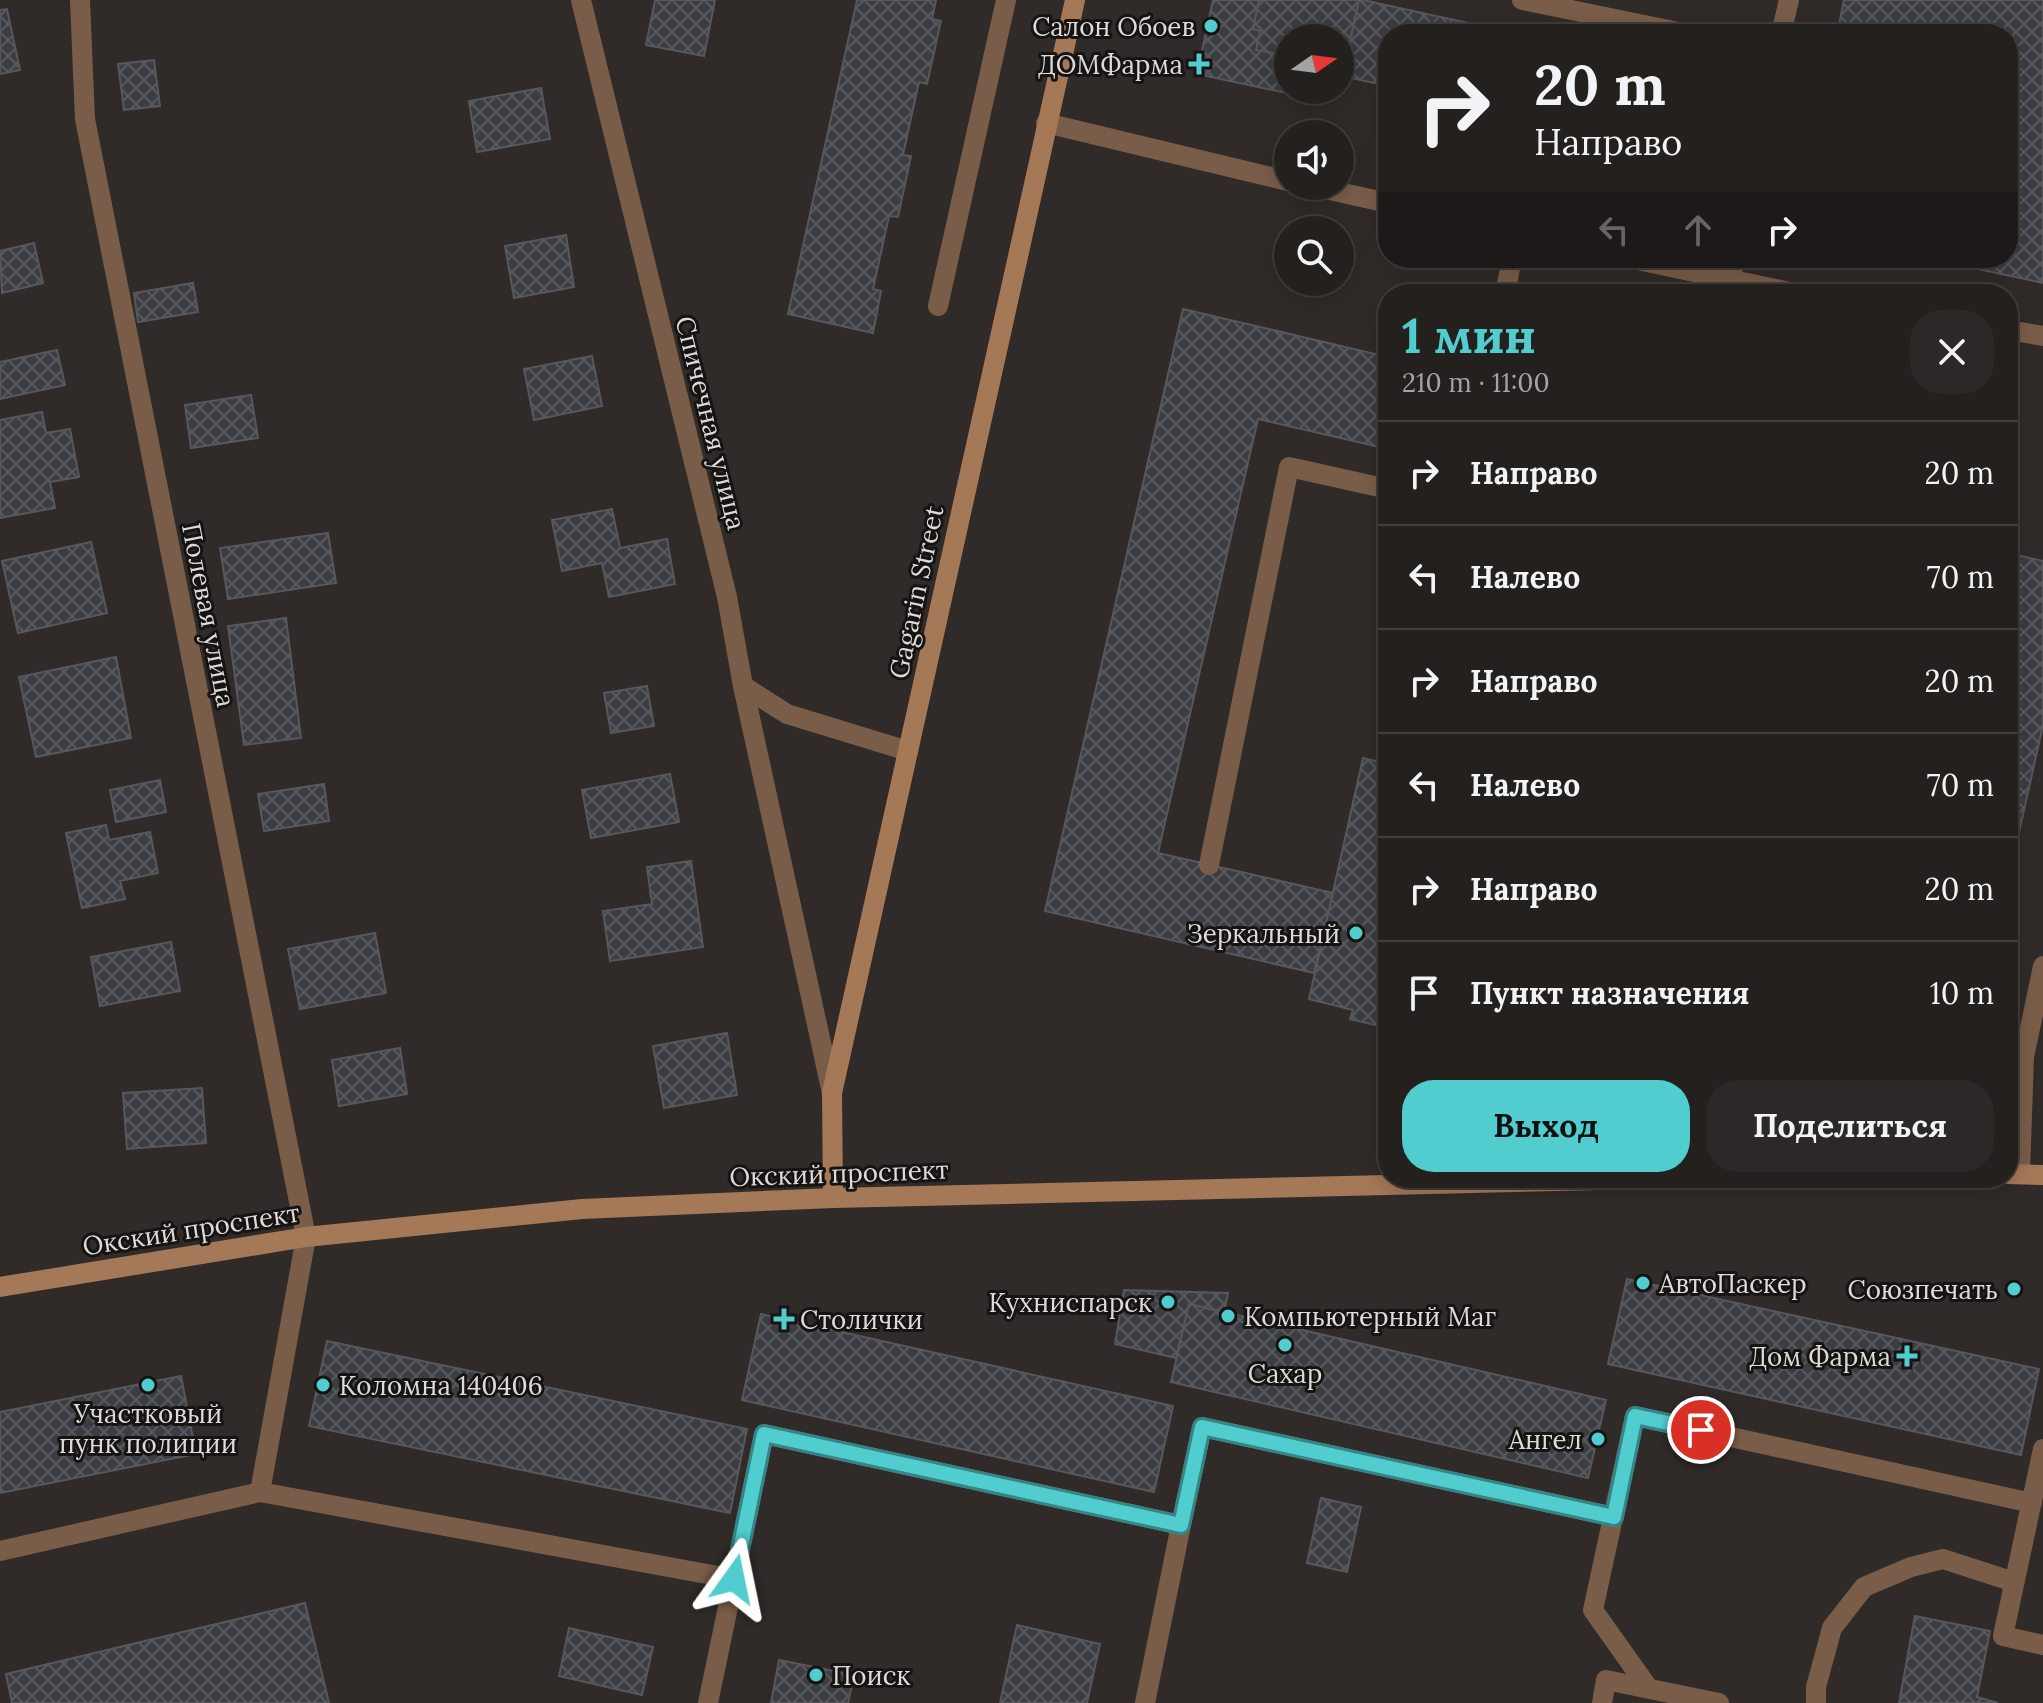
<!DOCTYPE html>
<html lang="ru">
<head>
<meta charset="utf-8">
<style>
	:root { --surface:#24201e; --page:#2c2827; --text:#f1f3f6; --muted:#a3a3a4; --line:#413e3c; --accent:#52cdcf }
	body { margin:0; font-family:Lora,serif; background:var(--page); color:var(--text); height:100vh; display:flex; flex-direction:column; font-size:30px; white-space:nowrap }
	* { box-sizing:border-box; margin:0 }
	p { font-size:26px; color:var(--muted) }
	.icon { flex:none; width:44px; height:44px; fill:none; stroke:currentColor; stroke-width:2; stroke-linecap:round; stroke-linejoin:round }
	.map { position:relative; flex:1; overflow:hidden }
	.drawer { position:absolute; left:1378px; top:284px; width:640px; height:904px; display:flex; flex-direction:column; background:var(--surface); border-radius:32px; box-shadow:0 4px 20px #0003,0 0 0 2px var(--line) }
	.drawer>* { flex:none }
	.banner { position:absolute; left:1378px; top:24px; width:640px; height:244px; border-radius:32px; box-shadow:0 4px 20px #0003,0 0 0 2px var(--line); background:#24201e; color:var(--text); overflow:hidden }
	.needle { width:52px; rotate:76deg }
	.buttons { position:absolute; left:1274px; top:24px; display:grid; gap:16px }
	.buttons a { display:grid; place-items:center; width:80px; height:80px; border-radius:50%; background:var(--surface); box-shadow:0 4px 20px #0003,0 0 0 2px var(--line); font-size:40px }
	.pin { position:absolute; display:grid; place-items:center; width:68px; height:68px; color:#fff; margin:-34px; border:4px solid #fff; border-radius:50%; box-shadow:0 2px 8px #0007 }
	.me { position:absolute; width:88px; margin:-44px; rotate:12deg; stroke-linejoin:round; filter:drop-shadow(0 0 6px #0008) }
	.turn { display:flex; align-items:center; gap:28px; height:168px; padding:0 24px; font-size:36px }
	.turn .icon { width:104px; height:104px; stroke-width:2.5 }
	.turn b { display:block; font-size:56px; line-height:68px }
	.lanes { display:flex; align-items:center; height:76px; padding:0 24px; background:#0003; justify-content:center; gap:40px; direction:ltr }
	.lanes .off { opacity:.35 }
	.round { display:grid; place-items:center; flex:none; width:84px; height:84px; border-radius:32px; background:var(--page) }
	.overview { display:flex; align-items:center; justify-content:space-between; height:136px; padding:0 24px }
	h1 { font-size:48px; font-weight:700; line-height:60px; color:var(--accent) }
	.button { display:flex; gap:16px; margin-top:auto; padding:16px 24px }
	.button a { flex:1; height:92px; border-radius:32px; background:var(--accent); color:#111; font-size:32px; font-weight:700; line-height:92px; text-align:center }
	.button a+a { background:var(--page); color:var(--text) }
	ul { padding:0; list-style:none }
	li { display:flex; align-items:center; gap:24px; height:104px; padding:0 24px; border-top:2px solid var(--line) }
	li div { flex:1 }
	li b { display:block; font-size:30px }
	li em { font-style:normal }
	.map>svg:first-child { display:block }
	.building { fill:url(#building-cross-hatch); stroke:#57575d; stroke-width:2 }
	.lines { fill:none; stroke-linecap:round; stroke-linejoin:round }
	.lane { stroke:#7a5d49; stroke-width:20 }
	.street { stroke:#7a5d49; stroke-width:20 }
	.secondary { stroke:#a57858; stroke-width:20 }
	.route-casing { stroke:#358587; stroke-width:20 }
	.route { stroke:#52cdcf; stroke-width:14 }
	.poi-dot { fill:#52cdcf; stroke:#161412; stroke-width:3 }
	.labels { text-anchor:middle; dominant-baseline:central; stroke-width:6; stroke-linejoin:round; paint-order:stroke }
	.poi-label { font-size:26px; fill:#dedad8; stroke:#161412; text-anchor:end }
	.street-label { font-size:26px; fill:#dedad8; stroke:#161412 }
</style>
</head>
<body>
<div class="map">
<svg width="2043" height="1703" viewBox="0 0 2043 1703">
	<defs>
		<pattern id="building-cross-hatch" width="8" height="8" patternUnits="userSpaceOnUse" patternTransform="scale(2)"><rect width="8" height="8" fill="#3c3d42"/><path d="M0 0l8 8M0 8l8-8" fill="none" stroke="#58585d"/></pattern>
	</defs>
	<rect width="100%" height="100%" fill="#302b28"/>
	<path class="building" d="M655,0H715L704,56L646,45Z
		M857,0H936L932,19L941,21L927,84L919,82L911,118L903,155L911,156L898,217L889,216L873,289L881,291L873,333L788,314Z
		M1213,0H1259L1253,29L1260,31L1256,50L1288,56V90H1311L1310,98L1197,74Z
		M1259,0H1359L1346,61L1340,60V38H1288V56L1256,50L1260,31L1253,29Z
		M1359,0H1363L1518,34H1388V86L1342,76Z
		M1844,0H2043V283L1926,258H2008V34H1837Z
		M7,9L20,70L0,74V10Z
		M154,60L160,106L124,110L118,64Z
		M541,88L550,139L477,152L469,101Z
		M566,235L574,287L514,298L505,246Z
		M34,243L43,283L2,293L0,251Z
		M193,283L198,312L138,322L134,293Z
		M1183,309L1388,357V449L1258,419L1158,853L1333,893L1314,973L1045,911Z
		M57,350L65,385L0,399V362Z
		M592,356L602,406L534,420L524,369Z
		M251,395L258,438L191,448L185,405Z
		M42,412L46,433L70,429L79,477L50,482L55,508L0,518V420Z
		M612,509L620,548L667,539L675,584L609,597L602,563L562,571L552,520Z
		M328,533L336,583L228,599L220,548Z
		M91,542L107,613L18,633L2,561Z
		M2008,553L2043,561V725L2008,882Z
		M286,618L301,738L244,745L228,626Z
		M116,657L131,738L36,757L19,677Z
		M647,686L654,726L611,733L604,693Z
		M1363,758L1388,764V1028L1350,1019L1353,1010L1309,999Z
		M670,774L679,822L591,838L582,790Z
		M160,780L166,812L116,822L110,790Z
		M324,784L329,821L264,831L258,794Z
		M106,825L109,840L150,832L158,873L120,881L125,899L82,908L66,833Z
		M691,861L703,947L610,961L603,911L652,904L647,867Z
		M375,933L386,993L300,1009L288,949Z
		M171,942L180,991L100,1006L91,957Z
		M727,1033L737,1095L664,1108L653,1046Z
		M400,1048L407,1094L339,1106L332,1060Z
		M202,1088L206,1143L127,1149L123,1093Z
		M1627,1279L2039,1369L2021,1455L1608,1364Z
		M1124,1290L1228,1293L1224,1312L1189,1304L1176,1358L1115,1344Z
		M1189,1304L1606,1400L1588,1478L1171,1382Z
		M761,1314L1173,1406L1154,1492L742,1400Z
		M327,1341L747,1429L730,1513L309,1426Z
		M181,1376L196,1454L0,1493V1412Z
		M1321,1498L1361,1507L1347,1572L1307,1563Z
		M305,1603L329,1703H12L6,1674Z
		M1915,1616L1990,1631L1977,1697L1998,1703H1899Z
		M1017,1625L1100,1644L1087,1703H1000Z
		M569,1628L653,1647L642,1695L559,1676Z
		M779,1660L854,1675L848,1703H771Z"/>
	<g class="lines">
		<path class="lane" d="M1522,0L1688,34
			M1781,34L1789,0
			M1046,123L1288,181
			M1312,186L1388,203
			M1628,258L1799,294
			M1730,282L1735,258
			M1505,294L1512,258
			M938,306L1006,0
			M2008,330L2043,336
			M743,686L832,1093
			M1209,865L1289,467L1388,489
			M2020,1173L2024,1057L2043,966
			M2043,1449L2003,1636L2043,1645
			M260,1492L306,1237
			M0,1551L260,1492L734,1579
			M1649,1689L1593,1610L1635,1416L2032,1503
			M708,1703L764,1434L1181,1525L1202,1427L1614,1517
			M1145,1703L1181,1525
			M1602,1703L1606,1680L1719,1703
			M1816,1703V1687L1832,1628L1864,1587L1911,1567L1943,1559L2014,1582"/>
		<path class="street" d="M80,0L85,119L306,1237
			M581,0L727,597L743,686L787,714L908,751"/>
		<path class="secondary" d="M2008,1174L2043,1175
			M833,1198L832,1093L1075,0
			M0,1287L306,1237L582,1209L833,1198L1684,1178"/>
	</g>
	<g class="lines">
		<defs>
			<path id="route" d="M734,1579L764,1434L1181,1525L1202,1427L1614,1517L1635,1416L1701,1430"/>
		</defs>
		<use href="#route" class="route-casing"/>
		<use href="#route" class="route"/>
	</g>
	<g class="poi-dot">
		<circle cx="1211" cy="26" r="8"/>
		<path d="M1195 52h8v8h8v8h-8v8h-8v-8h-8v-8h8z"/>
		<circle cx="1356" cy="933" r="8"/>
		<circle cx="1643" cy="1283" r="8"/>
		<circle cx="2014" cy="1289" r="8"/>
		<circle cx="1168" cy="1302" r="8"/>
		<circle cx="1228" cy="1316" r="8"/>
		<path d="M780 1307h8v8h8v8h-8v8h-8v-8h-8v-8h8z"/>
		<circle cx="1285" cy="1345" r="8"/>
		<path d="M1903 1344h8v8h8v8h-8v8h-8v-8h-8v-8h8z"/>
		<circle cx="148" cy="1385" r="8"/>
		<circle cx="323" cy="1385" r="8"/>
		<circle cx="1598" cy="1439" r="8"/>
		<circle cx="816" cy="1675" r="8"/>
	</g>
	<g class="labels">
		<g class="poi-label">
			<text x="1195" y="26">Салон Обоев</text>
			<text x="1183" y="64">ДОМФарма</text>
			<text x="1340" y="933">Зеркальный</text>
			<text x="1659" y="1283" text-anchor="start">АвтоПаскер</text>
			<text x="1998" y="1289">Союзпечать</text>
			<text x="1152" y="1302">Кухниспарск</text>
			<text x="1244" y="1316" text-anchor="start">Компьютерный Маг</text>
			<text x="800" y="1319" text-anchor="start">Столички</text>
			<text x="1891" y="1356">Дом Фарма</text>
			<text x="1285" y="1373" text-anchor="middle">Сахар</text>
			<text x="339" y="1385" text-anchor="start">Коломна 140406</text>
			<text x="148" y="1413" text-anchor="middle">Участковый<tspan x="148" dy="30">пунк полиции</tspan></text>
			<text x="1582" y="1439">Ангел</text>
			<text x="832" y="1675" text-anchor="start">Поиск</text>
		</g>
		<g class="street-label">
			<text transform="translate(711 423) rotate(76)">Спичечная улица</text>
			<text transform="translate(916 592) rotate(-78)">Gagarin Street</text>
			<text transform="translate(209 615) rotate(79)">Полевая улица</text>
			<text transform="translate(839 1173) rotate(-2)">Окский проспект</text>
			<text transform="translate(191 1229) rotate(-9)">Окский проспект</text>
		</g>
	</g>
</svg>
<div class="buttons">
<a><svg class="needle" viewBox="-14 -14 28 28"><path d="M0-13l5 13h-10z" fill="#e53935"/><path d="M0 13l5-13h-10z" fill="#a3a3a4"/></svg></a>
<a><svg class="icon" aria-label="sound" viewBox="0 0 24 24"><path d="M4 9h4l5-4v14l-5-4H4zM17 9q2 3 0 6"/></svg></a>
<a><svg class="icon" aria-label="search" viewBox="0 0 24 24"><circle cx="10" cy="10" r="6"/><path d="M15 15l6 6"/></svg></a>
</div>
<div class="pin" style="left:1701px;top:1430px;background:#d93025"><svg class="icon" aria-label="arrive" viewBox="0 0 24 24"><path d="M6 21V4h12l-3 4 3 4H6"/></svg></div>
<svg class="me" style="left:734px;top:1579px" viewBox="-20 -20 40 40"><path d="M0-17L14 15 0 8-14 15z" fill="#52cdcf" stroke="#fff" stroke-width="4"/></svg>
<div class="banner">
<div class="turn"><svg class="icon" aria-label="right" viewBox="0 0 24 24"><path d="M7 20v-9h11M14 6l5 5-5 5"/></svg><div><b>20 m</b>Направо</div></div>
<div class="lanes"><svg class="icon off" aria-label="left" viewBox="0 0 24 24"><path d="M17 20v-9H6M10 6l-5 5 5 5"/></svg><svg class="icon off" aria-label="ahead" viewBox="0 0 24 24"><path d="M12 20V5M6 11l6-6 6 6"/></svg><svg class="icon" aria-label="right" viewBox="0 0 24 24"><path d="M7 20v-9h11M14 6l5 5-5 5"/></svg></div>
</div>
<section class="drawer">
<div class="overview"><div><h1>1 мин</h1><p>210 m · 11:00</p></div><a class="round"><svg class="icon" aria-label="close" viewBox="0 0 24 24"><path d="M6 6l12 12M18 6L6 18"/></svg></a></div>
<ul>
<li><svg class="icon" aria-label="right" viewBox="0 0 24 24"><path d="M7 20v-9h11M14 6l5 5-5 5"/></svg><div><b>Направо</b></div><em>20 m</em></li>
<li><svg class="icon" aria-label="left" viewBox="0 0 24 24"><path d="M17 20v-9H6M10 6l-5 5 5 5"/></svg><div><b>Налево</b></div><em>70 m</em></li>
<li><svg class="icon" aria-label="right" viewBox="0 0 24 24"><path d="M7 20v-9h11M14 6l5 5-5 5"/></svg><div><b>Направо</b></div><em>20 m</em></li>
<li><svg class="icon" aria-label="left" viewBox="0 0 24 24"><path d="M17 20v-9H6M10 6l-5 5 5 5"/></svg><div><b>Налево</b></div><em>70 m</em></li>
<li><svg class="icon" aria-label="right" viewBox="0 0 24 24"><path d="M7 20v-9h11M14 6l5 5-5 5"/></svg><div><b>Направо</b></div><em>20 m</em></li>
<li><svg class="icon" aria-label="arrive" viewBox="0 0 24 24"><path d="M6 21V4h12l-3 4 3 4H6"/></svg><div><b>Пункт назначения</b></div><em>10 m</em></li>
</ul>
<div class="button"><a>Выход</a><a>Поделиться</a></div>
</section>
</div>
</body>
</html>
